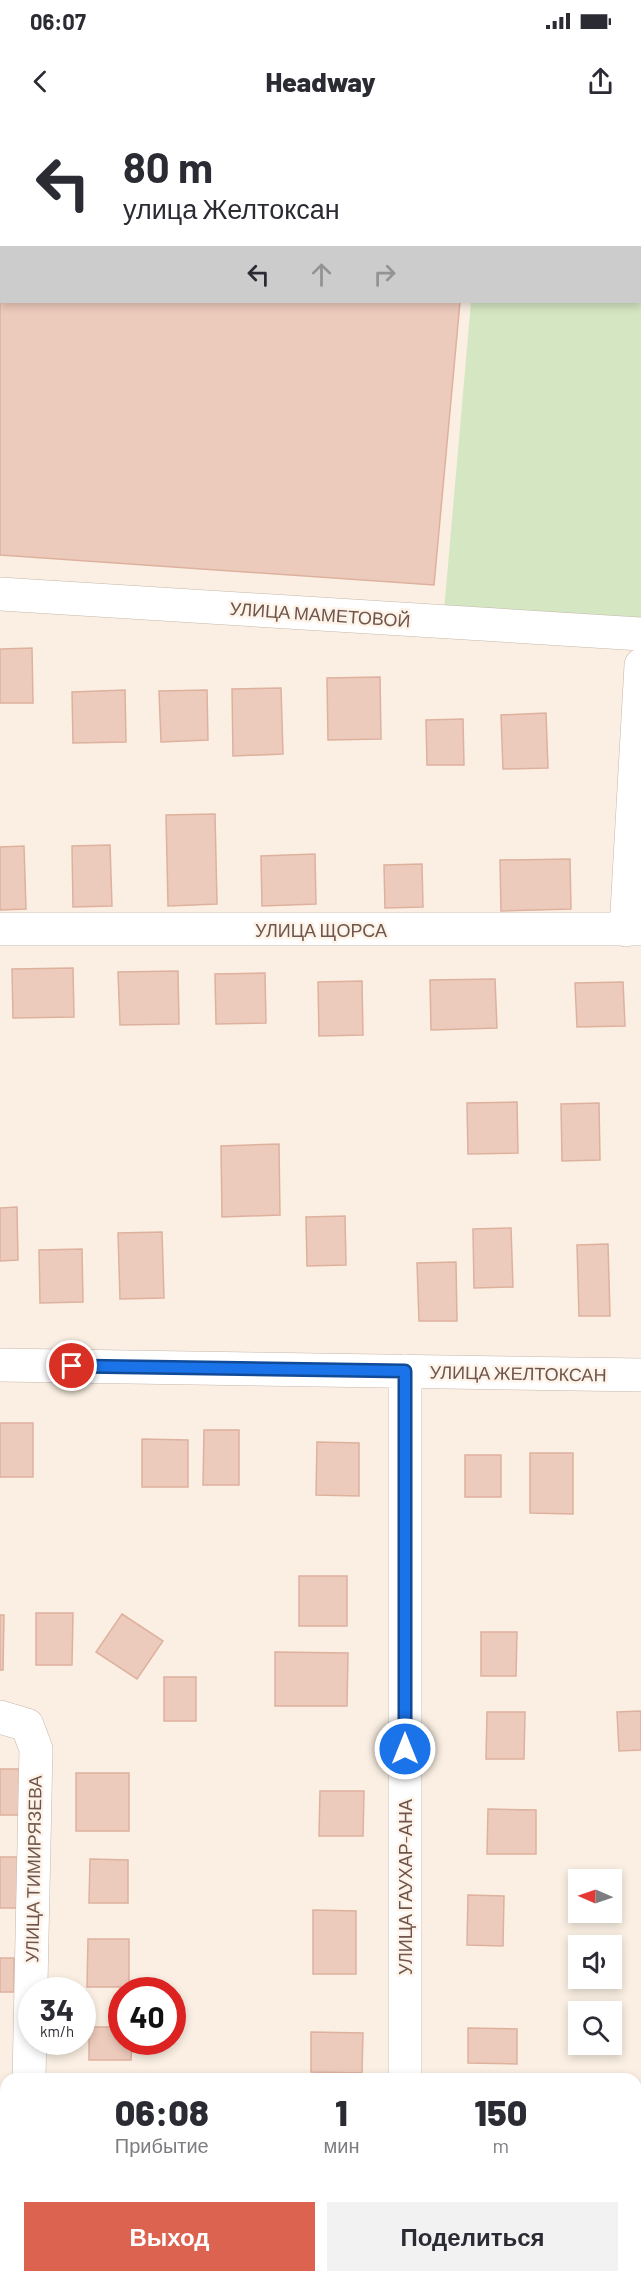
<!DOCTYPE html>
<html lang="ru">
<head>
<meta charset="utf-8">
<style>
	:root { --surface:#fff; --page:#f2f2f3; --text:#2b2b33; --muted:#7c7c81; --accent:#db6350 }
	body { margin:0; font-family:Barlow,sans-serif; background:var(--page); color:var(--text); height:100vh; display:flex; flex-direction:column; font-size:22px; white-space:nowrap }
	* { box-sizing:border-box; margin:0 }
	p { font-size:20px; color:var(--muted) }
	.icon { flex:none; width:33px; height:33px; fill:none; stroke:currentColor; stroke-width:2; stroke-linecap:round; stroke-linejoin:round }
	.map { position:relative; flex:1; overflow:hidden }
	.panel { position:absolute; left:0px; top:1953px; width:642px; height:210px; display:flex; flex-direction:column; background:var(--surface); border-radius:18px 18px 0 0; box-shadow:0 3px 9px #0003 }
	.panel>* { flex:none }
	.guide { position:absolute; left:0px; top:0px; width:642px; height:183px; box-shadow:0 3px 9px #0003; background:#fff; color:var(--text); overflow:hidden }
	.needle { width:39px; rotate:272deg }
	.buttons { position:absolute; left:568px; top:1749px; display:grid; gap:12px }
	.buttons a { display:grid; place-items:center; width:54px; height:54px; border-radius:0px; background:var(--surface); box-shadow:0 3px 9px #0003; font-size:30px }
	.speed { position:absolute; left:18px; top:1857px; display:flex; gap:12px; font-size:30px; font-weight:700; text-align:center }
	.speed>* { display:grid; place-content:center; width:78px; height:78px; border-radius:50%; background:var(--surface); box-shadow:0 3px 9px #0003; line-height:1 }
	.speed small { font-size:15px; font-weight:400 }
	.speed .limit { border:9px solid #d22; background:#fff; color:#111 }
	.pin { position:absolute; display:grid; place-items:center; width:51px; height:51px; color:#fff; margin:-26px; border:3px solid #fff; border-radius:50%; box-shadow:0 2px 6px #0007 }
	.me { position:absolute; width:66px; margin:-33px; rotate:0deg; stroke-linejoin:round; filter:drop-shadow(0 0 4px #0008) }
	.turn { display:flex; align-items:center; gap:21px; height:126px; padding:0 24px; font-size:27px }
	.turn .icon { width:78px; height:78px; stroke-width:2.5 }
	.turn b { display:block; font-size:42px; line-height:51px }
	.lanes { display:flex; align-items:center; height:57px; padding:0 24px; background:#0003; justify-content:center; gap:30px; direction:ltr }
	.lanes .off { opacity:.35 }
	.eta { display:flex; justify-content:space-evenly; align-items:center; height:102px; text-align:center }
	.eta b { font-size:36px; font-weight:800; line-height:42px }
	.action { display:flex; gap:12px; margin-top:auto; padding:12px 24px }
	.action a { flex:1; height:69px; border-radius:0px; background:var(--accent); color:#fff; font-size:24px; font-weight:800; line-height:69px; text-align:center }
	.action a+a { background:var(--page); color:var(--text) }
	.status { display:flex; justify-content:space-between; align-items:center; height:42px; padding:0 30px; background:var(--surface); direction:ltr }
	.status svg { height:16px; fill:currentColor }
	header { display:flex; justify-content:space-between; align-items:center; height:78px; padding:0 24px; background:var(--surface); font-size:27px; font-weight:800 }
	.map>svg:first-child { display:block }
	.green { fill:#d4e6c2 }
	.building { fill:#edcbbc; stroke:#deb19e; stroke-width:1.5 }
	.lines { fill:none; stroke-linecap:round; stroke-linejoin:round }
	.minor-casing { stroke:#c9b6aa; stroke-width:34 }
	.minor { stroke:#fff; stroke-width:33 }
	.route-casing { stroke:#114b97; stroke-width:15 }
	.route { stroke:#1a73e8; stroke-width:10 }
	.labels { text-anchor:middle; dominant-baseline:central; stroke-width:5; stroke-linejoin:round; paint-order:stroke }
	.street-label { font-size:18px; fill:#6f554b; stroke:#fdf3e8 }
</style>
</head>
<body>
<div class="status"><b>06:07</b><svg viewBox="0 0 49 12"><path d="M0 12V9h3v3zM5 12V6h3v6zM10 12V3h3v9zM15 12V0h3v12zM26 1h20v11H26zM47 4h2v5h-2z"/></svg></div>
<header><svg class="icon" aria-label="back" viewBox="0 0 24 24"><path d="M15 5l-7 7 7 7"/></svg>Headway<svg class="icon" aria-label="share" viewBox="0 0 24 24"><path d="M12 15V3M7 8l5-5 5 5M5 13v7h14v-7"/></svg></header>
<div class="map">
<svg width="641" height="2163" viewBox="0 0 641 2163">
	<rect width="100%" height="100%" fill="#faefe2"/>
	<path class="green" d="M488,0H641V502L444,491L471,182H640V2Z"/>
	<path class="building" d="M0,0H476L2,2V182H460L434,465L0,435Z
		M32,528L33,583H0V529Z
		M380,557L381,619L328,620L327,558Z
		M281,568L283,634L233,636L232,569Z
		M125,570L126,622L73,623L72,572Z
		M207,570L208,620L161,622L159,571Z
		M546,593L548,648L503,649L501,595Z
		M463,599L464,645H427L426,600Z
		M215,694L217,784L168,786L166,695Z
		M110,725L112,786L73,787L72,726Z
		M24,726L26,789L0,790V727Z
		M315,734L316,784L262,786L261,736Z
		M570,739L571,789L501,791L500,740Z
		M422,744L423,787L385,788L384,745Z
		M73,848L74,897L13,898L12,849Z
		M178,851L179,904L120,905L118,852Z
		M265,853L266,903L216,904L215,854Z
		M495,859L497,908L431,910L430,860Z
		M362,861L363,915L319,916L318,862Z
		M623,862L625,906L577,907L575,863Z
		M517,982L518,1033L468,1034L467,983Z
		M599,983L600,1040L562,1041L561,984Z
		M279,1024L280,1095L222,1097L221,1026Z
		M17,1087L18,1140L0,1141V1088Z
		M345,1096L346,1145L307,1146L306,1097Z
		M511,1108L513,1167L474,1168L473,1109Z
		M162,1112L164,1178L120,1179L118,1113Z
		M608,1124L610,1196H579L577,1125Z
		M82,1129L83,1182L40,1183L39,1130Z
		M456,1142L457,1201H419L417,1143Z
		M0,1303H33V1357H0Z
		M204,1310H239V1365H203Z
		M142,1319L188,1320V1367H142Z
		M317,1322L359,1323V1376L316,1375Z
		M530,1333H573V1394L530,1393Z
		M465,1335H501V1377H465Z
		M299,1456H347V1506H299Z
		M36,1493H73L72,1545H36Z
		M122,1494L163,1521L137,1559L96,1532Z
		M0,1495H4L3,1550H0Z
		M481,1512H517L516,1556H481Z
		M275,1532L348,1533L347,1586H275Z
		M164,1557H196V1601H164Z
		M641,1591V1630L619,1631L617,1592Z
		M487,1592H525L524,1639H486Z
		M0,1649H24V1695H0Z
		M76,1653H129V1711H76Z
		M320,1671H364L363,1716H319Z
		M488,1689L536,1690V1734H487Z
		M0,1737H22L21,1788H0Z
		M90,1739L128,1740V1783H89Z
		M468,1775L504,1776L503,1826L467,1825Z
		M313,1790L356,1791V1854H313Z
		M88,1819H129V1867H87Z
		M0,1838H14V1872H0Z
		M89,1907H122V1922H132L131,1940H89Z
		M468,1908L517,1909V1944L468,1943Z
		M311,1912L363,1913L362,1953L311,1952Z
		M0,2114H6V2157H25V2163H0Z
		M493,2157H552V2161L494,2163Z"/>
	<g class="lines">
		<defs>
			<path id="minor" d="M0,474L641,514
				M0,809H641
				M626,810L641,545
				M0,1245L641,1255
				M0,1597L27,1605L36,1629L29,1959
				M405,1959V1251
				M0,2065L6,2064
				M636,2065H641
				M36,2157V2163
				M415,2157V2163"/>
		</defs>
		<use href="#minor" class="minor-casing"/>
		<use href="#minor" class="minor"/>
	</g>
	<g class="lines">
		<defs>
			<path id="route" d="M72,1246L405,1251V1629"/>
		</defs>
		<use href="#route" class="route-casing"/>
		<use href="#route" class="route"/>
	</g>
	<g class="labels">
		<g class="street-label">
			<text transform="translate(320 494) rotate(4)">УЛИЦА МАМЕТОВОЙ</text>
			<text x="321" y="810">УЛИЦА ЩОРСА</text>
			<text transform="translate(518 1253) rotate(1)">УЛИЦА ЖЕЛТОКСАН</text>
			<text transform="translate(33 1749) rotate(-89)">УЛИЦА ТИМИРЯЗЕВА</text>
			<text transform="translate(405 1767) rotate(-90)">УЛИЦА ГАУХАР-АНА</text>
		</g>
	</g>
</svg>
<div class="buttons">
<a><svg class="needle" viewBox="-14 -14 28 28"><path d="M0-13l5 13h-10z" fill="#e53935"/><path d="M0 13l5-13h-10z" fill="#7c7c81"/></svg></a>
<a><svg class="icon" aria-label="sound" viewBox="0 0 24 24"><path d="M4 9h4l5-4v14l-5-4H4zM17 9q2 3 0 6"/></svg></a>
<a><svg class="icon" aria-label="search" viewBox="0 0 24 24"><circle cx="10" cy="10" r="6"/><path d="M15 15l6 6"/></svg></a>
</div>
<div class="speed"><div>34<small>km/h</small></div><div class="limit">40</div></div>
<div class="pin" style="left:72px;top:1246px;background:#d93025"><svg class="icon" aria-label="arrive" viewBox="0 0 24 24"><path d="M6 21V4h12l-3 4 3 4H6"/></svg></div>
<svg class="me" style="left:405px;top:1629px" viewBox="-20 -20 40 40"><circle r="17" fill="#1a73e8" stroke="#fff" stroke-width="3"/><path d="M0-11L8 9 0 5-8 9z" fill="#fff"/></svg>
<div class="guide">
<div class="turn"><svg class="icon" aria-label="left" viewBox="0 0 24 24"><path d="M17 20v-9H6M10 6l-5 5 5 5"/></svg><div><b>80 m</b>улица Желтоксан</div></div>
<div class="lanes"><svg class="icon" aria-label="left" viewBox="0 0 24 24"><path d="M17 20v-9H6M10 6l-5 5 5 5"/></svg><svg class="icon off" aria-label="ahead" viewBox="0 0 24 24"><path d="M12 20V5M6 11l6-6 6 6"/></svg><svg class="icon off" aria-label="right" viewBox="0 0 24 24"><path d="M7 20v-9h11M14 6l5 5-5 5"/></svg></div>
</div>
<section class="panel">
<div class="eta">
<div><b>06:08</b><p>Прибытие</p></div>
<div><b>1</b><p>мин</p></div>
<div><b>150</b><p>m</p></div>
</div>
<div class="action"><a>Выход</a><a>Поделиться</a></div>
</section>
</div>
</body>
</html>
